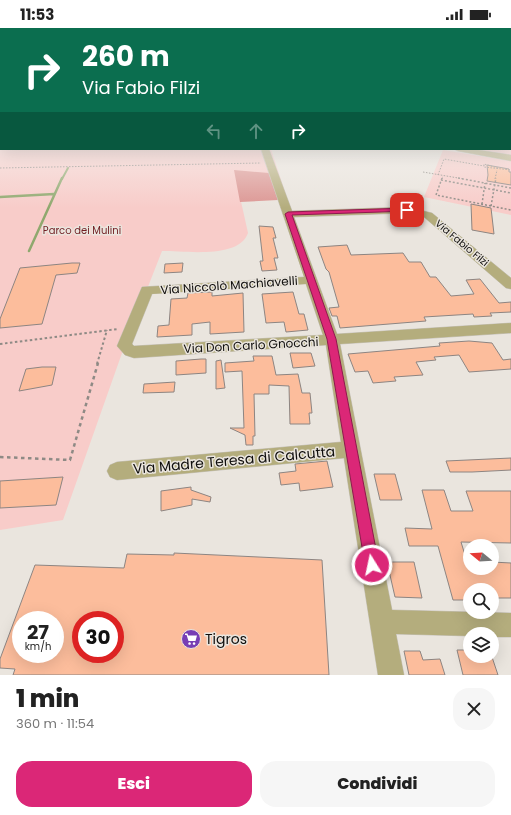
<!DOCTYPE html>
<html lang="it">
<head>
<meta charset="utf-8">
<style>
	:root { --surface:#fff; --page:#f6f6f6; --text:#222; --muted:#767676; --accent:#db2777 }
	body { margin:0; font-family:Poppins,sans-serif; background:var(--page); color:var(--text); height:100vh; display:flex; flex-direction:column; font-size:15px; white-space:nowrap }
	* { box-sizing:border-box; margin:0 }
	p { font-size:13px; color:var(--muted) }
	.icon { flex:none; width:22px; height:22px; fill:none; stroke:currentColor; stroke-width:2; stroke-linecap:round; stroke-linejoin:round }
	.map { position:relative; height:647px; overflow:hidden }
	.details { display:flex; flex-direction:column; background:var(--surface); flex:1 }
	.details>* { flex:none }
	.top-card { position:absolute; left:0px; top:0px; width:511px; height:122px; box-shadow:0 4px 16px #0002; background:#0b6e4f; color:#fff; overflow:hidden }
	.needle { width:26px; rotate:288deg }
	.buttons { position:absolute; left:463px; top:511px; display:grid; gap:8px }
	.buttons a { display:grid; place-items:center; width:36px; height:36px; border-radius:50%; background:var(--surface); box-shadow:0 4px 16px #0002; font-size:20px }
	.speed { position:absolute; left:12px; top:583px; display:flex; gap:8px; font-size:20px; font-weight:700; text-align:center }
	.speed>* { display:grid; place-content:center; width:52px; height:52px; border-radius:50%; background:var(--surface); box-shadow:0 4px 16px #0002; line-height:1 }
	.speed small { font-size:10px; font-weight:400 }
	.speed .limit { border:6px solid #d22; background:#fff; color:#111 }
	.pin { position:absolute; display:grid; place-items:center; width:34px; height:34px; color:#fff; margin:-17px; border-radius:8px; box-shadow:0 2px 6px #0006 }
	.me { position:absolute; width:44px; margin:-22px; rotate:350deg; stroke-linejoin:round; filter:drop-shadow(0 0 3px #0008) }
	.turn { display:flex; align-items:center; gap:14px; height:84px; padding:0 16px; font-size:18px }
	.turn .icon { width:52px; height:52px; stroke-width:2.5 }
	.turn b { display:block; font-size:28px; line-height:34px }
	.lanes { display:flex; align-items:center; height:38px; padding:0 16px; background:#0003; justify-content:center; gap:20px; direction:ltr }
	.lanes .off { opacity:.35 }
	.round { display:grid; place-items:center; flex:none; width:42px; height:42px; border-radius:16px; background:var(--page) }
	.summary { display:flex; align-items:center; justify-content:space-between; height:68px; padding:0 16px }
	h1 { font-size:24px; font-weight:800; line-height:30px }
	.action { display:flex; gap:8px; margin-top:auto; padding:8px 16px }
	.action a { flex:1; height:46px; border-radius:16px; background:var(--accent); color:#fff; font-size:16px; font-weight:800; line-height:46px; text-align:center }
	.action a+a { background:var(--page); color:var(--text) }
	.status { display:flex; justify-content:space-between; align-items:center; height:28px; padding:0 20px; background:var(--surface); direction:ltr }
	.status svg { height:11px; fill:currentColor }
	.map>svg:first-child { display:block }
	.green { fill:#f8ccc9 }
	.forest { fill:#dc9693 }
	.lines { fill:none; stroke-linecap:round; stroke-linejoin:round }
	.stream-far1 { stroke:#8fa86e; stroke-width:2 }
	.stream { stroke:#8fa86e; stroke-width:2.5 }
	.building { fill:#fcbd9c; stroke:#8d8582; fill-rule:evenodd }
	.minor-casing { stroke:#c7c3bc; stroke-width:1 }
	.path-far3 { stroke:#8e8a85; stroke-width:1; stroke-dasharray:1.5 1.5; stroke-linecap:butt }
	.path-far2 { stroke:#8e8a85; stroke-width:1.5; stroke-dasharray:2 2; stroke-linecap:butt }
	.path-far1 { stroke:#8e8a85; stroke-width:2; stroke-dasharray:2.5 2.5; stroke-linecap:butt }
	.path { stroke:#8e8a85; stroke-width:2.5; stroke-dasharray:3.5 3.5; stroke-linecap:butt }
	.minor { fill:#b4ad7d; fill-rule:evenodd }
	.route { fill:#db2777; stroke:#8e194d }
	.labels { text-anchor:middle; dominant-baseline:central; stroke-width:3; stroke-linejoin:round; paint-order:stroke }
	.far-park-label { font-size:10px; fill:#721f23; stroke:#eae5de }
	.far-street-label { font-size:10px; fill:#0f0e0c; stroke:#eae5de }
	.street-label { font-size:12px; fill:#0f0e0c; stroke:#eae5de }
	.near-street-label { font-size:14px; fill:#0f0e0c; stroke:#eae5de }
	.near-poi-label { font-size:14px; fill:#0f0e0c; stroke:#eae5de; text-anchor:start }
</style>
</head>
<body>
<div class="status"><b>11:53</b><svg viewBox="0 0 49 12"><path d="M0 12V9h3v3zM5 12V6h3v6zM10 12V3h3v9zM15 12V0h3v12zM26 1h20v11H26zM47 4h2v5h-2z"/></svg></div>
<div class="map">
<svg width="511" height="647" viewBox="0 0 511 647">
	<rect width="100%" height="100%" fill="#eae5de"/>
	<path class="green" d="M0,89L1,121H271L286,167L240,169L248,205C239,231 186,223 162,223L122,325L63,492L0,502Z
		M510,89L511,129L465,121H510Z
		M443,122L511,133V187L424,169Z"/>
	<path class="forest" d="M234,142L269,145L278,172L240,174Z"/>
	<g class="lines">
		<path class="stream-far1" d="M62,151L68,140"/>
		<path class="stream" d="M0,169L54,166
			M29,223L62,150"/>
	</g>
	<path class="building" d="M487,137L509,141V144H511V157L487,153L488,147Z
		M471,176L491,180L494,206L472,202Z
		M259,198L273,199L276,210H273L278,230H274L277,242L262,243L260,233H263Z
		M347,217L351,227L403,225L409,234H421L430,249H436L451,268L474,266L466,252L480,251L499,275L511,274V284L490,285L492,288L474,289L473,286L424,289L426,293L340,300L337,288H332L329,280L339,279L329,244L326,241L318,219Z
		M72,235H80L77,245L56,247L42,296L0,300V291L20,240Z
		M183,235L182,244L164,245L165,236Z
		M212,264V268L243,265L244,304L210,306V294L192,296V307L157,309L158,298L169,297L171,271L187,270L188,265Z
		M293,264L299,286H304L308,302L286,304L284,294L266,295L262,266Z
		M469,313L492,315L503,332L511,331V341L469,344L459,327L434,329L436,332L416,334L423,347L394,349L396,353L373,355L368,343L355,344L348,326L440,318L439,315Z
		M290,325H311L315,338L293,340Z
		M253,328H272L276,347L298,346L302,365H310L312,385H309L310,396H290L289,358L269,357V366H254L255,408H253V417H246L245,407L230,400H244L242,343L225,344V335L254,333Z
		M201,331H206V345L176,347V333Z
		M221,332L225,360L216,361V333Z
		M42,339H56L52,357L19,363L26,341Z
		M175,354L174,364L143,365L144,356Z
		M511,430V442L472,444H450L446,433Z
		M327,433L333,459L300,463L299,455L281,457L279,445L296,443L295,436Z
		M374,446H395L402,472H380Z
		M63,449L56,477L0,480V453Z
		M191,459V462L211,469L210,474L192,471V477L161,483V463Z
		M422,462H444L451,483H473L466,463H511V515L461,514L469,540H492V534L511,535V570H496L493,562H470V572H453L438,518H409L405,500L432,501Z
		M174,525L322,532L329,647H13L15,641L0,640V631L35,537L124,540L127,526L174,527ZM21,592H55V626H21ZM81,592H115V626H81Z
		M387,534H414L422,570L395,569Z
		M457,622H470V628L492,629L498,647H463Z
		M404,623H420L423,632L440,631L445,647H409Z"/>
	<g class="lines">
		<defs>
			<path id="minor" d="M261,121H269L292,183L407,179L432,185L511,250V261L506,260L424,189L407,185L294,189L337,306L511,295V305L340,316L392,582L511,585V609H492V606H470V608L396,606L404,647H378L344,430L117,452L110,449L107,443L110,437L117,434L341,414L326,317L134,330L125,327L117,318L142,259L304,249ZM306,256L323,307L134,318L132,316L152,266Z
				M454,121H472L511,127V133L458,123Z"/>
		</defs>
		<use href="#minor" class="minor-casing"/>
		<path class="path-far3" d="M510,104L511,106
			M0,140L261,135
			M498,140L484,136V139L511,142
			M423,144L464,151
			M438,147L444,131L484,138
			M442,151L443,148
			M495,151L497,142"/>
		<path class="path-far2" d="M442,150L436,167L511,182
			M458,150L511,160
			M441,152L511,165
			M482,176L485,155
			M491,178L496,150"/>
		<path class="path-far1" d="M0,316L118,301
			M97,336L107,302"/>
		<path class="path" d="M0,429L70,432L98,335"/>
		<use href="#minor" class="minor"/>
	</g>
	<linearGradient id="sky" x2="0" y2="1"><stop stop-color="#84afb7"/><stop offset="0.49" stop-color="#f6f3f0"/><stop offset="1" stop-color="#f6f3f0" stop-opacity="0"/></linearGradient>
	<rect width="511" height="180" fill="url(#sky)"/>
	<path class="route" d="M407,180L410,182V183L292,187L336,311L379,537L377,542L372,544L367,542L365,537L327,311L285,186L288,184Z"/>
	<defs>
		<symbol id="supermarket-disc" viewBox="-11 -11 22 22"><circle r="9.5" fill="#773db4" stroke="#eae5de"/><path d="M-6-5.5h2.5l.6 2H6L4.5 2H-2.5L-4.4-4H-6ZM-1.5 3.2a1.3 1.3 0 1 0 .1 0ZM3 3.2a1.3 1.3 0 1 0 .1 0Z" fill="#fff"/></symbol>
	</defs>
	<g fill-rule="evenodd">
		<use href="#supermarket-disc" x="180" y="600" width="22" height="22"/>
	</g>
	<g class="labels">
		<g class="far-park-label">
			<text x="82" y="202">Parco dei Mulini</text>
		</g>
		<g class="far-street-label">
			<text transform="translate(462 215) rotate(40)">Via Fabio Filzi</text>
		</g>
		<g class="street-label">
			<text transform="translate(229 257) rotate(-4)">Via Niccolò Machiavelli</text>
			<text transform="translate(251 317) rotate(-3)">Via Don Carlo Gnocchi</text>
		</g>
		<g class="near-street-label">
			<text transform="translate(234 432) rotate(-5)">Via Madre Teresa di Calcutta</text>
		</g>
		<g class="near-poi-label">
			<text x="205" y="611">Tigros</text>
		</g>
	</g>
</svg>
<div class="buttons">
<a><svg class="needle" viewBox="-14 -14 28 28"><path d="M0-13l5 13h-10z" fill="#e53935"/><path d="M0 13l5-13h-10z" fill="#767676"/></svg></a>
<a><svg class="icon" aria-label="search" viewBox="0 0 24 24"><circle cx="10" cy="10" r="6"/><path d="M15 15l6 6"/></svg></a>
<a><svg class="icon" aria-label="layers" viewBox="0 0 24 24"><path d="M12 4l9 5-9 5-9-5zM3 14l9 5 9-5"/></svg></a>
</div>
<div class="speed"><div>27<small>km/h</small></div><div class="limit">30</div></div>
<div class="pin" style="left:407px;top:182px;background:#d93025"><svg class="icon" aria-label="arrive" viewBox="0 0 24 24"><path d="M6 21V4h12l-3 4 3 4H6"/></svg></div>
<svg class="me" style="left:372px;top:537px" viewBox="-20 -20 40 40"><circle r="17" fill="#db2777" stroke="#fff" stroke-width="3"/><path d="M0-11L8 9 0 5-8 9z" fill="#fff"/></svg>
<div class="top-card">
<div class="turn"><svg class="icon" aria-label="right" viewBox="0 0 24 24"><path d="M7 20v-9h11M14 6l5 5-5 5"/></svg><div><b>260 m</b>Via Fabio Filzi</div></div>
<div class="lanes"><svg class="icon off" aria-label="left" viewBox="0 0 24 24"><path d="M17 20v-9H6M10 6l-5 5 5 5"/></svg><svg class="icon off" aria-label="ahead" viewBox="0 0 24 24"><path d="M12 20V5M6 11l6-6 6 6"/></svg><svg class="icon" aria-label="right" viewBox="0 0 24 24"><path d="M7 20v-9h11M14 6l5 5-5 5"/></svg></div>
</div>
</div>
<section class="details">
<div class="summary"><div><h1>1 min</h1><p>360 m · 11:54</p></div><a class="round"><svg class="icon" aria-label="close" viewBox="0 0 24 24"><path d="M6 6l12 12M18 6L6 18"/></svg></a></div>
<div class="action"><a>Esci</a><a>Condividi</a></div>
</section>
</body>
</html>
